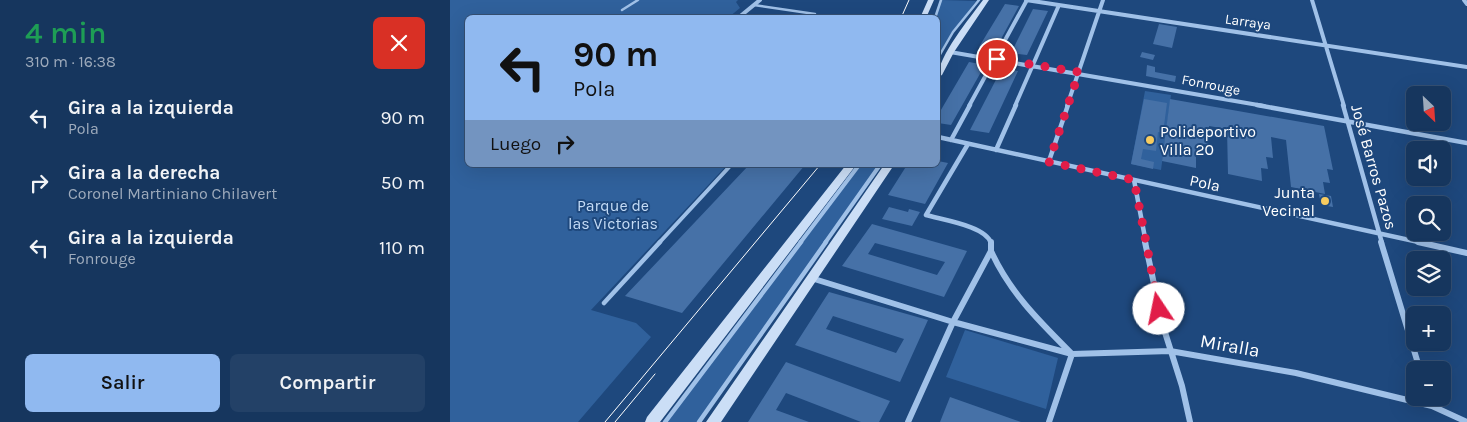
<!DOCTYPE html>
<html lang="es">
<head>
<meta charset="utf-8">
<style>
	:root { --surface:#16365e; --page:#234167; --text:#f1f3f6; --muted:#9eabbc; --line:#355073; --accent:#90b9f0 }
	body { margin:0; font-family:Karla,sans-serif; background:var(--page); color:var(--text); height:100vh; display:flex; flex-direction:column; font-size:19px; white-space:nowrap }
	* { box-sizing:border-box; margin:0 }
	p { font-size:16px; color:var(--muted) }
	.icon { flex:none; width:28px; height:28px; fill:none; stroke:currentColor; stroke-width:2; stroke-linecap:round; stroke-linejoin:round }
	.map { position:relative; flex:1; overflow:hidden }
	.details { display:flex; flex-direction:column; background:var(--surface); width:450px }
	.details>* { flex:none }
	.banner { position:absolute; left:15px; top:15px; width:475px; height:152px; border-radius:8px; box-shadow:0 5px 20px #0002,0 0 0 1px var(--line); background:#90b9f0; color:#111; overflow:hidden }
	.needle { width:32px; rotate:155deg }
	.tools { position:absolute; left:956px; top:86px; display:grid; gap:10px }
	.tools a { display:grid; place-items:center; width:45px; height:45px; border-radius:8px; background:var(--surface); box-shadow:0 5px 20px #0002,0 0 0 1px var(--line); font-size:25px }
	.pin { position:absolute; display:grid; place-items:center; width:42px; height:42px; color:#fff; margin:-21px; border:2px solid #fff; border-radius:50%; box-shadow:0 1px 5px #0007 }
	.me { position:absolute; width:55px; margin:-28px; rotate:349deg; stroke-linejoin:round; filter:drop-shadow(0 0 4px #0008) }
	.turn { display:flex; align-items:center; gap:18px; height:105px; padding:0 25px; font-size:22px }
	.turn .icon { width:65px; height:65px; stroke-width:2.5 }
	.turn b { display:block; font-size:35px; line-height:42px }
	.then { display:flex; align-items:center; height:48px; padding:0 25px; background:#0003; gap:10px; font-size:19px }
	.round { display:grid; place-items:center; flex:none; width:52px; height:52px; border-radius:8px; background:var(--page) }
	.summary { display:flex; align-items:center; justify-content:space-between; height:85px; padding:0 25px }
	h1 { font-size:30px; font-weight:600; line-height:38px; color:#1e9e55 }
	.action { display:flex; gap:10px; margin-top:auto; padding:10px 25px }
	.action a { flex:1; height:58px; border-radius:8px; background:var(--accent); color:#111; font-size:20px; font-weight:600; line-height:58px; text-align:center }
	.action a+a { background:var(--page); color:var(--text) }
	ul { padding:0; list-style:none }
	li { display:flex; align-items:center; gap:15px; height:65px; padding:0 25px }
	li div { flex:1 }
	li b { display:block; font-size:19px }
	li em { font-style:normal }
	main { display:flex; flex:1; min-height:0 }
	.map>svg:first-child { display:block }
	.green { fill:#30619c }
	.building { fill:#4671a7; fill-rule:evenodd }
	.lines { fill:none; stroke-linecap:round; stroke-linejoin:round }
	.service-far2 { stroke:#a0c1e8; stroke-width:2.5 }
	.service-far1 { stroke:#a0c1e8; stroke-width:4 }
	.service { stroke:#a0c1e8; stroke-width:4.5 }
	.minor-far2 { stroke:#a0c1e8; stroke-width:4 }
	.minor-far1 { stroke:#a0c1e8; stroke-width:4.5 }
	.minor { stroke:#a0c1e8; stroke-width:6 }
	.secondary { fill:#cbdef6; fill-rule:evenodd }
	.tram { stroke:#fff; stroke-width:1 }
	.route { stroke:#e11d48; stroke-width:9; stroke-dasharray:0 16.2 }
	.poi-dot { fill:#f7cb5f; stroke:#1e487d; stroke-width:2 }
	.labels { text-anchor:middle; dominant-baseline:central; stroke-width:4; stroke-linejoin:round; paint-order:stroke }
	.far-street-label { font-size:14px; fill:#fff; stroke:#1e487d }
	.poi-label { font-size:16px; fill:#fff; stroke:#1e487d; text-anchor:start }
	.street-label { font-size:16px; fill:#fff; stroke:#1e487d }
	.park-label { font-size:16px; fill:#c4dbf6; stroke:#1e487d }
	.near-street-label { font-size:19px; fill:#fff; stroke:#1e487d }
</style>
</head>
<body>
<main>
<section class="details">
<div class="summary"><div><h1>4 min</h1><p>310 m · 16:38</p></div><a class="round" style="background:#d93025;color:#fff"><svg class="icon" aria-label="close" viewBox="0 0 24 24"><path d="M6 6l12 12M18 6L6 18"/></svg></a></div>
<ul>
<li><svg class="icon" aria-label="left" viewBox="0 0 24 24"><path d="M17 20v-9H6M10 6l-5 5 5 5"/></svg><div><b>Gira a la izquierda</b><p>Pola</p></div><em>90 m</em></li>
<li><svg class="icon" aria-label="right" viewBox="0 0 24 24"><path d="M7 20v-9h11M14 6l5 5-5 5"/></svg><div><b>Gira a la derecha</b><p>Coronel Martiniano Chilavert</p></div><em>50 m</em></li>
<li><svg class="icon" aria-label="left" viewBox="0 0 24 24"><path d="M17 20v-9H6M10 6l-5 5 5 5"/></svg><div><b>Gira a la izquierda</b><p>Fonrouge</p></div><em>110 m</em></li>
</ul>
<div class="action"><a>Salir</a><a>Compartir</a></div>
</section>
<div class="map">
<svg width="1017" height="422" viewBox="0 0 1017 422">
	<rect width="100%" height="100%" fill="#1e487d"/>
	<path class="green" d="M0,0H288L286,2L290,8L279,17L18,18V165H277L141,310L186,323L201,337L128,422H0Z
		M491,0L526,1L503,32L488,58V18H485Z
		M695,91L721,95L711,170L681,164Z
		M409,165H430L249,422H215Z
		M515,330L608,358L596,409L496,377Z"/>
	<path class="building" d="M555,4L569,6L545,50L529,47Z
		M583,9L598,11L577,55L561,53Z
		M709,24L727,27L722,48L703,44Z
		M692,52L705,55L703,60L690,57Z
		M519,62L535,65L501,125L488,123V115Z
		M697,65L705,67V72L726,76L725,82L696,76Z
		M552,68L568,71L539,133L520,130Z
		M694,99L717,103L713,133L708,132L706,151L693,149L691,159L704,162L703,169L681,164Z
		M720,99L874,126L883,170L877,169L880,183L873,182L875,194L841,187L836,140L821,137L823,158L816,157L818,169L811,168L812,181L778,174L777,129L759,126L758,145L753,144L752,156L746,155V168L712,161Z
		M488,161L498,163L475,204L438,195L457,165H488Z
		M299,165H355L232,313L175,296Z
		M869,194L881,196L883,207L871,205Z
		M439,207L458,212L459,209L470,212L462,226L432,219Z
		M422,224L517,251L494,297L392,266ZM425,243L495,262L487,275L418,254Z
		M379,292L478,320L450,382L345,345ZM383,316L454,339L446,353L376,329Z
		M336,362L440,401L429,422H411L336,393L326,410L359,422H298Z
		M500,397L571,422H490Z"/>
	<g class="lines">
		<path class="service-far2" d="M304,5L365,14
			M172,10L188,0
			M485,18L491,0
			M488,58L503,32L529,0"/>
		<path class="service-far1" d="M209,243L281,165
			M350,243L409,165
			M375,243L430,165"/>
		<path class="service" d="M154,303L210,242
			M215,422L351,242
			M249,422L376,242"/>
		<path class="minor-far2" d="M576,0L1017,67
			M862,0L894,106
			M1014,0L1017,4
			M288,18L310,0
			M500,52L814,106
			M519,106L577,0
			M565,106L609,5
			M617,106L653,0"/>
		<path class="minor-far1" d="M807,105L1017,143
			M893,105L932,243
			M488,137L973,243
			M501,140L520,105
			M518,144L476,215C493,220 536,226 541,243
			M546,150L566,105
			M599,161L618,105
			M684,180L696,243"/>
		<path class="minor" d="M695,242L713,326L732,386L740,422
			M931,242L970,370
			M968,242L1017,253
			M541,251C560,293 590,322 622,354L599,422
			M361,278L503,322L622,354L720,351L846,373L982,406L1017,422
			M458,422L503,322L541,251V242"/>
		<path class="secondary" d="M478,0H484L476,18H470Z
			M533,0H539L504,52L492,75L488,77C488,56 520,18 533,0Z
			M396,165H406L210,422H195L197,417Z
			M434,165H444L271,422H256Z"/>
		<path class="tram" d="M451,18L459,0
			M155,422L370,165
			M165,422L205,374"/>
	</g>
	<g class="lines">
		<path class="route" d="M547,59L629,72L599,162L684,180L709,309"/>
	</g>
	<g class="poi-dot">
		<circle cx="700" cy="140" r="5"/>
		<circle cx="875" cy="201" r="5"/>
	</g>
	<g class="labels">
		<g class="far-street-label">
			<text transform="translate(798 22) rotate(8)">Larraya</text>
			<text transform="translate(761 85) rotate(11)">Fonrouge</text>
		</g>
		<g class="poi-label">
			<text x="710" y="131">Polideportivo<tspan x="710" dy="18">Villa 20</tspan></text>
			<text x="865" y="192" text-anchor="end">Junta<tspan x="865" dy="18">Vecinal</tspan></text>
		</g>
		<g class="street-label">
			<text transform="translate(924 167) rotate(74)">José Barros Pazos</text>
			<text transform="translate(755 183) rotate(12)">Pola</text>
		</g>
		<g class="park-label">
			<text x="163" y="205">Parque de<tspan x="163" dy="18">las Victorias</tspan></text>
		</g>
		<g class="near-street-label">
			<text transform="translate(780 346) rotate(10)">Miralla</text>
		</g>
	</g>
</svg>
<div class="tools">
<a><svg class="needle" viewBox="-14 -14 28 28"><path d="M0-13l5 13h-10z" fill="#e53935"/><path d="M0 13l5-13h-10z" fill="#9eabbc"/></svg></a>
<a><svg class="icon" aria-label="sound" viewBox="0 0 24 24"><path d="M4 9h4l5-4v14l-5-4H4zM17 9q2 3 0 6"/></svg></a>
<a><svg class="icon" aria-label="search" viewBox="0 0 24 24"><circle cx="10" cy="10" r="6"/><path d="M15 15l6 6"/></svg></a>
<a><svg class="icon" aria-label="layers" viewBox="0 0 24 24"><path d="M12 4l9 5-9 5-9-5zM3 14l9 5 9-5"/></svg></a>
<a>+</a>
<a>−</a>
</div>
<div class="pin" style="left:547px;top:59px;background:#d93025"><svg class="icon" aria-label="arrive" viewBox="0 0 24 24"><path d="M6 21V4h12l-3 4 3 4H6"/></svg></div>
<svg class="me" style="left:709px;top:309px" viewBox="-20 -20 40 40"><circle r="19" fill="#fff"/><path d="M0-13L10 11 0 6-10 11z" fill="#e11d48"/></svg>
<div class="banner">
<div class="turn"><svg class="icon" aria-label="left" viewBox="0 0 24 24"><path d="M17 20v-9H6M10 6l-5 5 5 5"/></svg><div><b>90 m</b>Pola</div></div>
<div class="then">Luego<svg class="icon" aria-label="right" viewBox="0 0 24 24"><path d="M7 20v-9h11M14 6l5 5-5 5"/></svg></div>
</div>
</div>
</main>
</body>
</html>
